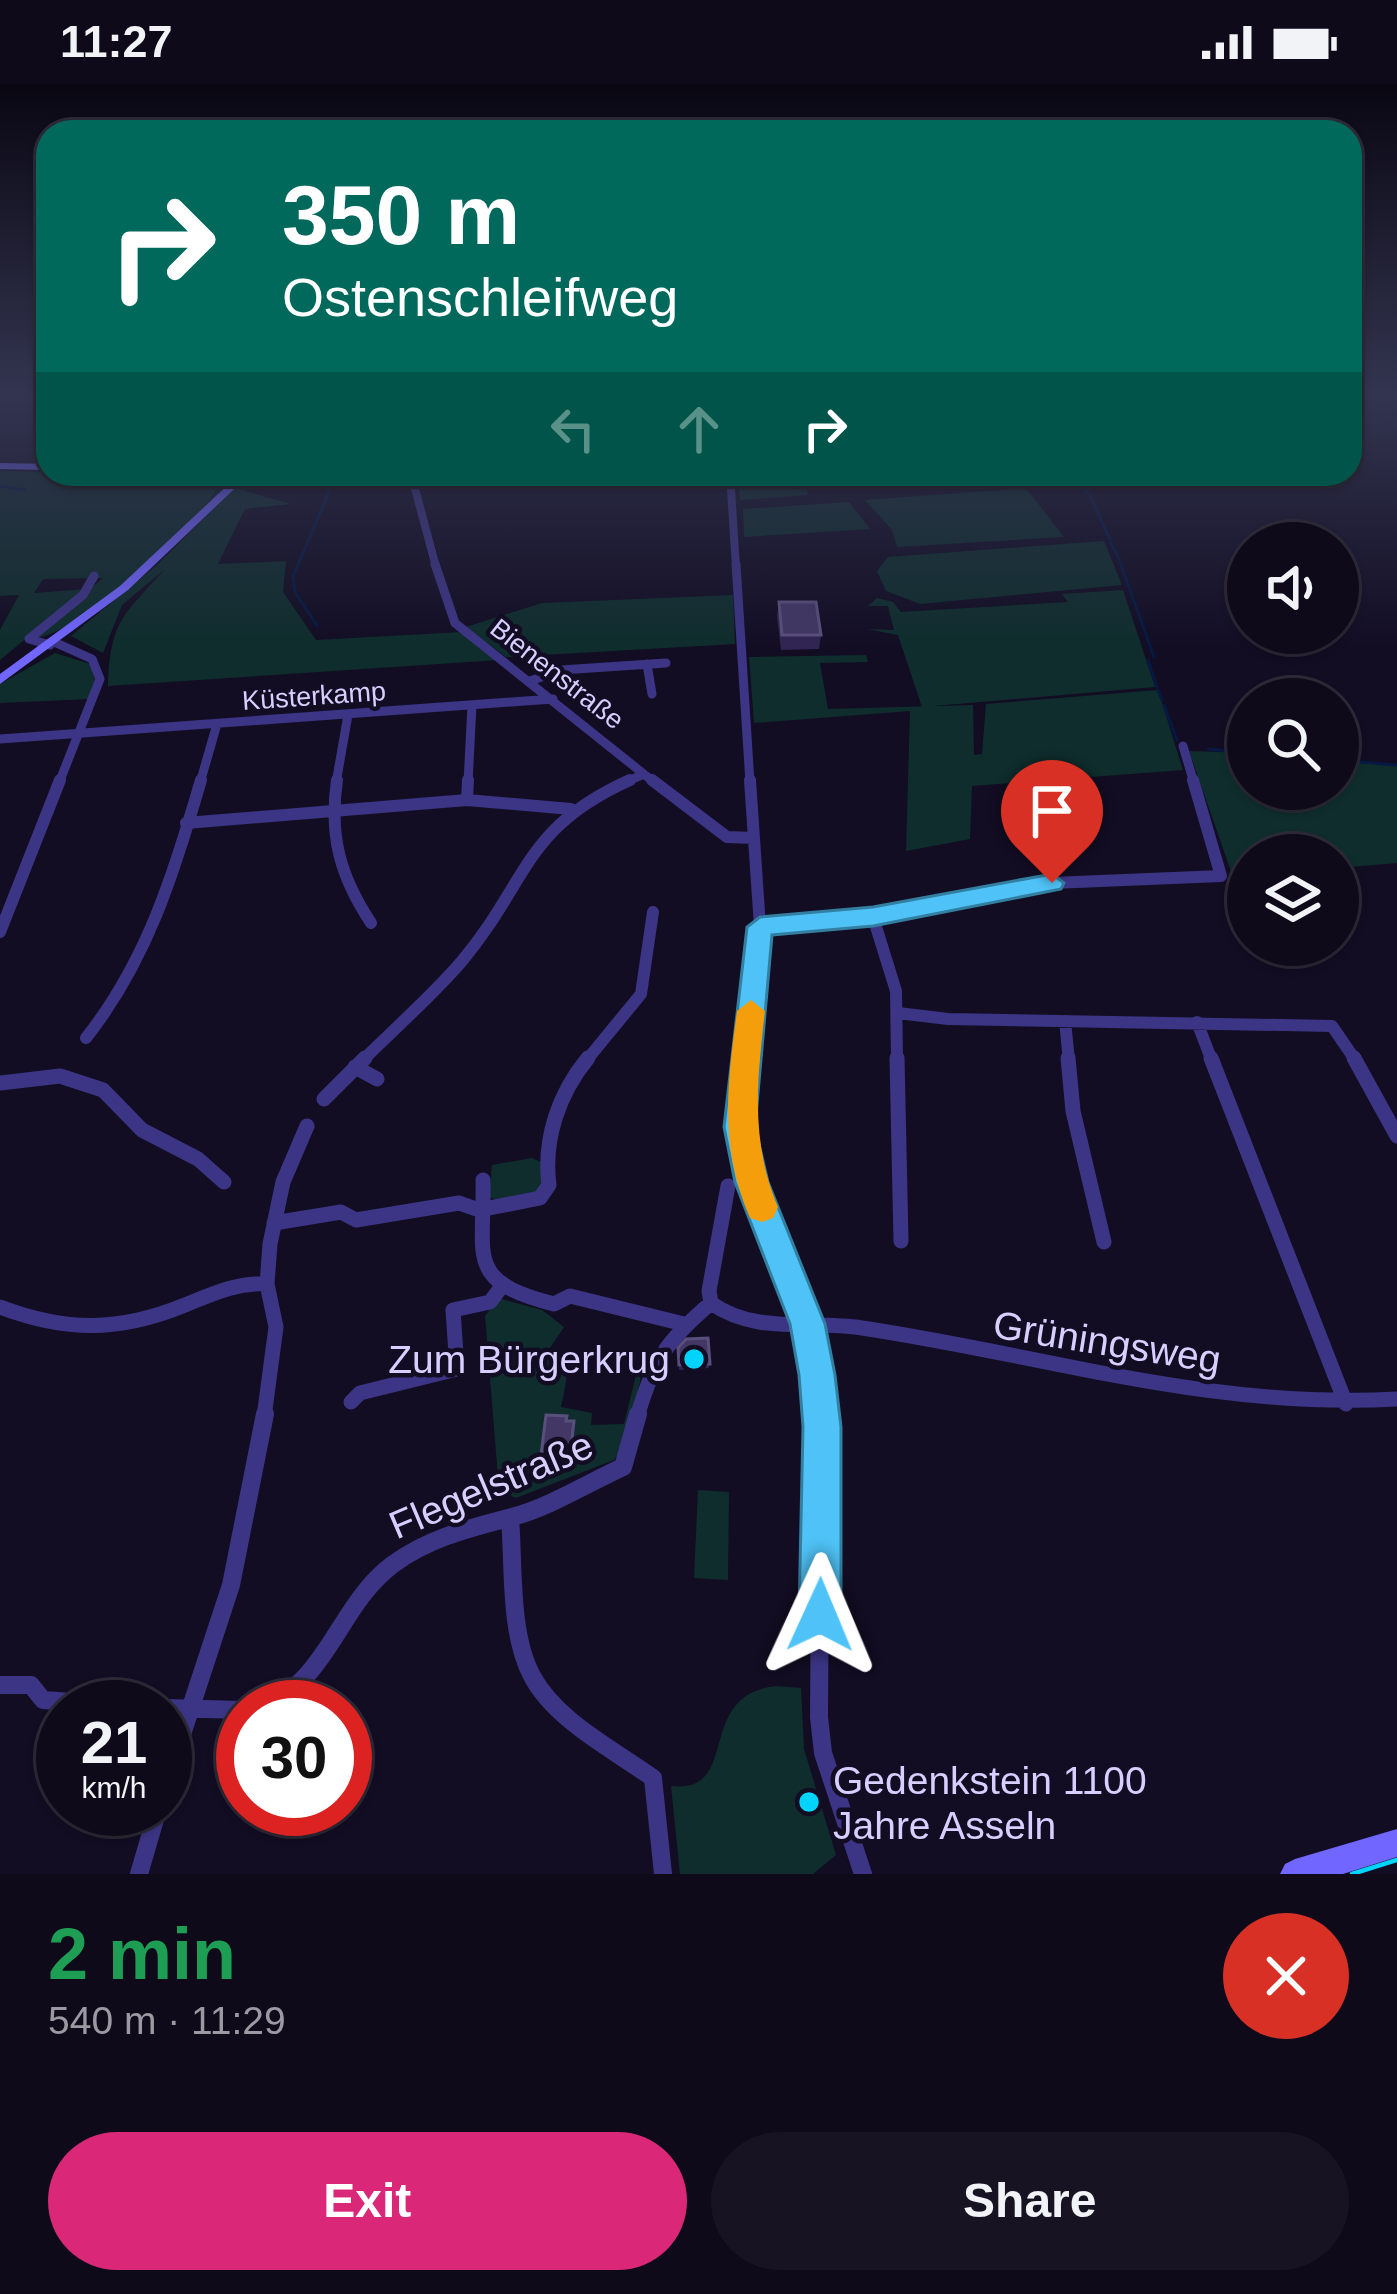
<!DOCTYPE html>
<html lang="en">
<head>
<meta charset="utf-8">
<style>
	:root { --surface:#0e0a1a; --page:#171323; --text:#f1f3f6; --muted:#9b9aa2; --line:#2e2b39; --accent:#db2777 }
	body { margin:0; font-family:Helvetica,sans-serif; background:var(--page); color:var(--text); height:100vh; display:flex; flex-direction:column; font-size:45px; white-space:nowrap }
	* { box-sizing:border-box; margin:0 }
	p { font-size:39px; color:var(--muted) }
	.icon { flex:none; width:66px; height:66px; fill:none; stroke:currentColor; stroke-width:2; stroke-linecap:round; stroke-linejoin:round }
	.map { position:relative; height:1790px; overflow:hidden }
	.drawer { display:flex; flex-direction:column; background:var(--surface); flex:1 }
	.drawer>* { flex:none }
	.guide { position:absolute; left:36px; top:36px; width:1326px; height:366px; border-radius:36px; box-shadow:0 3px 9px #0004,0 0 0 3px var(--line); background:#00695c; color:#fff; overflow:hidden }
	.tools { position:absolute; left:1227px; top:438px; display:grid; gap:24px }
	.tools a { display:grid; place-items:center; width:132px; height:132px; border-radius:50%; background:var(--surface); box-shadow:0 3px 9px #0004,0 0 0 3px var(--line); font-size:60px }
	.speed { position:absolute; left:36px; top:1596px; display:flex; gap:24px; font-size:60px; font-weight:700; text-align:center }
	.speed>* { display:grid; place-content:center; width:156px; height:156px; border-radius:50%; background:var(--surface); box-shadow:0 3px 9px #0004,0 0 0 3px var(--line); line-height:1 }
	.speed small { font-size:30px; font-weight:400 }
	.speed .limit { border:18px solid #d22; background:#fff; color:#111 }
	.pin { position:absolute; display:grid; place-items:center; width:102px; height:102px; color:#fff; margin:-123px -51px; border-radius:50% 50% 50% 0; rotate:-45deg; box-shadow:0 0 12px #0007 }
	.pin .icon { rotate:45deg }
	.me { position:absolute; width:132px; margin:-66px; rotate:1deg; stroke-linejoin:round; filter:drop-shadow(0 0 9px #0008) }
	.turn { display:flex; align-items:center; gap:42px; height:252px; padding:0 48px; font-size:54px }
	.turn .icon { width:156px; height:156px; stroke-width:2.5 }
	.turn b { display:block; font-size:84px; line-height:102px }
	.lanes { display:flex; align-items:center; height:114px; padding:0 48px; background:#0003; justify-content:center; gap:60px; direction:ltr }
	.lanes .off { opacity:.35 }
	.round { display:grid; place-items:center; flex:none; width:126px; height:126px; border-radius:63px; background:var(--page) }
	.headline { display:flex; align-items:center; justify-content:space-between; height:204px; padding:0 48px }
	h1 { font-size:72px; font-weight:700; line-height:90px; color:#1e9e55 }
	.cta { display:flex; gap:24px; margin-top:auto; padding:24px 48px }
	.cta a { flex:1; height:138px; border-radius:72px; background:var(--accent); color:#fff; font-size:48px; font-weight:700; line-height:138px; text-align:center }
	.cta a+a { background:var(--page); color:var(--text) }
	.status { display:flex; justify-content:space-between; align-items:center; height:84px; padding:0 60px; background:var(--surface); direction:ltr }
	.status svg { height:33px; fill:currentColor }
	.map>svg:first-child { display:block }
	.green { fill:#0f2d2d }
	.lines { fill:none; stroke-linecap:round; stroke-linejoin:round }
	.stream { stroke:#071942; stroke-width:3 }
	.street-far4 { stroke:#3c3585; stroke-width:8 }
	.street-far3 { stroke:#3c3585; stroke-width:9 }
	.street-far2 { stroke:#3c3585; stroke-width:12 }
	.street-far1 { stroke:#3c3585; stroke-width:15 }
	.street { stroke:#3c3585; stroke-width:18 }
	.secondary { fill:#7166ff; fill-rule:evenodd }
	.tram { stroke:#00d4fa; stroke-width:4.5 }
	.wall { fill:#302552 }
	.building { fill:#423765; stroke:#594f7d; stroke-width:3 }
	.route { fill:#4fc3f7; stroke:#337fa1; stroke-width:3 }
	.slow { fill:#f59e0b }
	.poi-dot { fill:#00d4fa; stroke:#120d23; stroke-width:4.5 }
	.labels { text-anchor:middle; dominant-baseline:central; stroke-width:9; stroke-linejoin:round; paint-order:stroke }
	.far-street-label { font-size:27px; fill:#d7cfff; stroke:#120d23 }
	.near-street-label { font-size:39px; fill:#d7cfff; stroke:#120d23 }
	.near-poi-label { font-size:39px; fill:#d7cfff; stroke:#120d23; text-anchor:end }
</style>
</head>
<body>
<div class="status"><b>11:27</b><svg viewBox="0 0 49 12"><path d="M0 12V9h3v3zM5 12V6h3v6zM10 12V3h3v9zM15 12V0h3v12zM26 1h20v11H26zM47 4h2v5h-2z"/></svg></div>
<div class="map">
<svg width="1397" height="1790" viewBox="0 0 1397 1790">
	<rect width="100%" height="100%" fill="#120d23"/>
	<path class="green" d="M0,387L214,394L219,403L203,425L222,402L218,396L224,399C208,438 71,556 33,554L103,494L43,495L34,509L86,505L0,576V546L19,511L0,512Z
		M737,390H846L805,394L808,411L740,416Z
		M257,393L245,407L291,420L245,425L218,480L286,477L283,508L316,556L462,548L499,576L108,602C110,536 125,530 165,485L122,521L103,569L71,552L157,481L241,398Z
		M1026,404L1064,453L897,463L892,446L865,416Z
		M849,418L870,445L744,453L743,425Z
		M1104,457L1122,501L920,520L886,507L877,487L888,473Z
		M1123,506L1155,603L922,623L898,551L867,545L894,546L888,522H868L877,514L893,518L901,528L1068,518L1062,510Z
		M733,511L735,560L506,573L466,543L542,519Z
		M55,569L90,580L95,595L89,615L0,619V600Z
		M866,571L868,578L820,579L828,625L973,621L974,671L982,670L986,620L1158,606L1183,686L972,702L970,755L906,767L910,627L754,639L749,573Z
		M1189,667L1248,669V705H1338V677L1397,682V779L1338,784V771H1248V791L1233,793Z
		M532,1074L541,1078L544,1100L538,1109L501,1117L489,1113L492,1081Z
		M498,1214L542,1226L564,1243L550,1264C574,1279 566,1298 561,1323L592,1329L591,1341L624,1340L636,1291L643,1284L625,1362L614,1376L516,1414L499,1406L485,1232Z
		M698,1406L729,1408L728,1496L694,1494Z
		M777,1602L801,1604L804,1665L836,1771L813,1790H680L671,1702C743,1710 693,1610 777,1602Z"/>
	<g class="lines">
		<path class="stream" d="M1359,313L1397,341
			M1072,390L1088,409
			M0,402L25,406
			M1090,412L1110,455
			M1111,459L1119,475
			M1120,478L1154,573
			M317,542L295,508L293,492L337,390
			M1148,576L1157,603
			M1158,606L1162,616
			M1164,621L1177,656
			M1208,665L1248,669
			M1338,676L1397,681"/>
		<path class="street-far4" d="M730,390L736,483
			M413,397L436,483"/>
		<path class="street-far3" d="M435,480L455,539L655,699
			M736,480L750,699
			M54,558L92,575L100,595L59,699
			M50,561L29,555L83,511L94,492
			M647,580L652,610
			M530,597L561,586L666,579
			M0,655L553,615
			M1183,662L1194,699
			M200,699L217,640
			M336,699L348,631
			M468,699L472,621
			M624,699L644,690"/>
		<path class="street-far2" d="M337,696C329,752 340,792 371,839
			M652,696L727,753L754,754
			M467,716L468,696
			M186,739L467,716L571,725
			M873,833L896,907L897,977
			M760,843L873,833L1052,799L1221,792L1193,696
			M0,848L60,696
			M898,929L948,935L1332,942L1356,977
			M1065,937L1069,977
			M1197,938L1212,977
			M86,954C147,877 174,789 201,696
			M362,977C395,944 432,912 462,877C529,797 523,744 630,696
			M586,977L641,910L653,828
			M745,977L760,843L750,696"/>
		<path class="street-far1" d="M745,974C734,1074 763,1116 796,1206C811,1246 817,1291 821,1333
			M897,974L901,1157
			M1068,974L1073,1027L1104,1158
			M1211,974L1346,1320
			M1354,974L1397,1052
			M355,983L377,995
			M0,999L60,992L103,1006L142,1046L198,1075L224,1098
			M324,1015L365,974
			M483,1096C485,1173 464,1197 554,1220L570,1212L684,1240
			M728,1102L709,1207L711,1219C756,1251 811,1236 862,1244C1049,1272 1204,1325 1397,1315
			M274,1139L341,1128L356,1136L459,1119L479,1126L540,1114L549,1101C543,1055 559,1009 588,974
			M0,1223C66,1248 119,1248 185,1221C212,1210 237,1198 267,1200
			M351,1318L360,1309L457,1285L453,1226L490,1218L499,1206
			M264,1333L276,1243L267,1200L270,1160L283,1098L307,1042
			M637,1333C654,1276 665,1258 711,1219"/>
		<path class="street" d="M821,1330L819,1633L823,1669L863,1790
			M510,1434C514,1482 509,1549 532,1592C555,1636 614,1666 653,1694L663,1790
			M0,1601H31L43,1616L146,1623
			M262,1623C329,1596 338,1522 392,1481C428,1454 470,1444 512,1433C550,1423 588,1399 623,1383L638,1330
			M165,1624L243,1626
			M165,1702L231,1501L265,1330
			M139,1790L158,1725"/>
		<path class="secondary" d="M0,379L48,380V386L0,385Z
			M147,390H250L128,506L0,600V590L120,502L233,396L152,393Z
			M1397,1745V1773L1343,1790H1280L1285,1780L1295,1775Z"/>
		<path class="tram" d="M1352,1790L1397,1776"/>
	</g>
	<path class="wall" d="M779,518L821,551L819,565L781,566L777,533Z
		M708,1254L709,1284L679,1286V1281Z
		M567,1332L568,1337H574L575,1341L572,1375L543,1374L541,1371Z"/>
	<path class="building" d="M779,518H816L821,551H782Z
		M708,1254L710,1280L679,1281L678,1264L686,1255Z
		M546,1331L567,1332L566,1337H574L570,1372L541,1371Z"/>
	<linearGradient id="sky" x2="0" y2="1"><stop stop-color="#0a0713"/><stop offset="0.55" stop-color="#333550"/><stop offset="1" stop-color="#333550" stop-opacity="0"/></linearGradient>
	<rect width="1397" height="564" fill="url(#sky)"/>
	<path class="route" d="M1052,790L1064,799L1061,805L873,842L772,851L755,1043L768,1098L825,1240L835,1291L841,1343V1531L835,1546L820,1552L805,1546L799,1531L803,1343L799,1291L790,1240L735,1098L724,1043L747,843L760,833L873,823Z"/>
	<path class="slow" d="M751,916L765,927C757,996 750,1057 778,1123L773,1134L762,1138L750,1134C719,1063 727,1001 737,927Z"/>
	<g class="poi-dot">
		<circle cx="694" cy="1275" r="12"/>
		<circle cx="809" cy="1718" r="12"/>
	</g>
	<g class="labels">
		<g class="far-street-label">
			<text transform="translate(557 590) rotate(38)">Bienenstraße</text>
			<text transform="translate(314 612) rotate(-4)">Küsterkamp</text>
		</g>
		<g class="near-street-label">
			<text transform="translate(1107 1258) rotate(9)">Grüningsweg</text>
			<text transform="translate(491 1401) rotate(-23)">Flegelstraße</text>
		</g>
		<g class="near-poi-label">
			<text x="670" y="1275">Zum Bürgerkrug</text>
			<text x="833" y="1696" text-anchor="start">Gedenkstein 1100<tspan x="833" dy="45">Jahre Asseln</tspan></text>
		</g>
	</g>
</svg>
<div class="tools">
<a><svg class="icon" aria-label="sound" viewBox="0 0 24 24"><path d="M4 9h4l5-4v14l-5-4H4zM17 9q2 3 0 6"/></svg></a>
<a><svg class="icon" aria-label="search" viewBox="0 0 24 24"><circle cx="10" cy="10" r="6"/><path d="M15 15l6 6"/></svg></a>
<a><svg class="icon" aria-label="layers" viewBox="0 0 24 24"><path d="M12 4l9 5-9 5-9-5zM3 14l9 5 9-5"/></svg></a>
</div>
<div class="speed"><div>21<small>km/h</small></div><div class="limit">30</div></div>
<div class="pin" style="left:1052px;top:799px;background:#d93025"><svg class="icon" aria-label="arrive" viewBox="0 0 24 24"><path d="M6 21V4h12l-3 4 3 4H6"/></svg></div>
<svg class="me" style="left:820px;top:1531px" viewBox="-20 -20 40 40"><path d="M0-17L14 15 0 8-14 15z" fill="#4fc3f7" stroke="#fff" stroke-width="4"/></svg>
<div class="guide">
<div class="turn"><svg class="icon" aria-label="right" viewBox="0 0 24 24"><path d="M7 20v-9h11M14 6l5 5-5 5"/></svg><div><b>350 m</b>Ostenschleifweg</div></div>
<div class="lanes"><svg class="icon off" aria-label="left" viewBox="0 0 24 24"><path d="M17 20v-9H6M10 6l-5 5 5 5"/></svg><svg class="icon off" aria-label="ahead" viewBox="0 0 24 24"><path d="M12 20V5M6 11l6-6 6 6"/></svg><svg class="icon" aria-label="right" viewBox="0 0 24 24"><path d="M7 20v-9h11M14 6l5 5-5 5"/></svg></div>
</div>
</div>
<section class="drawer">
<div class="headline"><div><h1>2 min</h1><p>540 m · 11:29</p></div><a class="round" style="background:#d93025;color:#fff"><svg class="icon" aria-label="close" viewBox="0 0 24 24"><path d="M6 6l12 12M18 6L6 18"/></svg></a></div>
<div class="cta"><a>Exit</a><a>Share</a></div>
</section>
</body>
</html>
